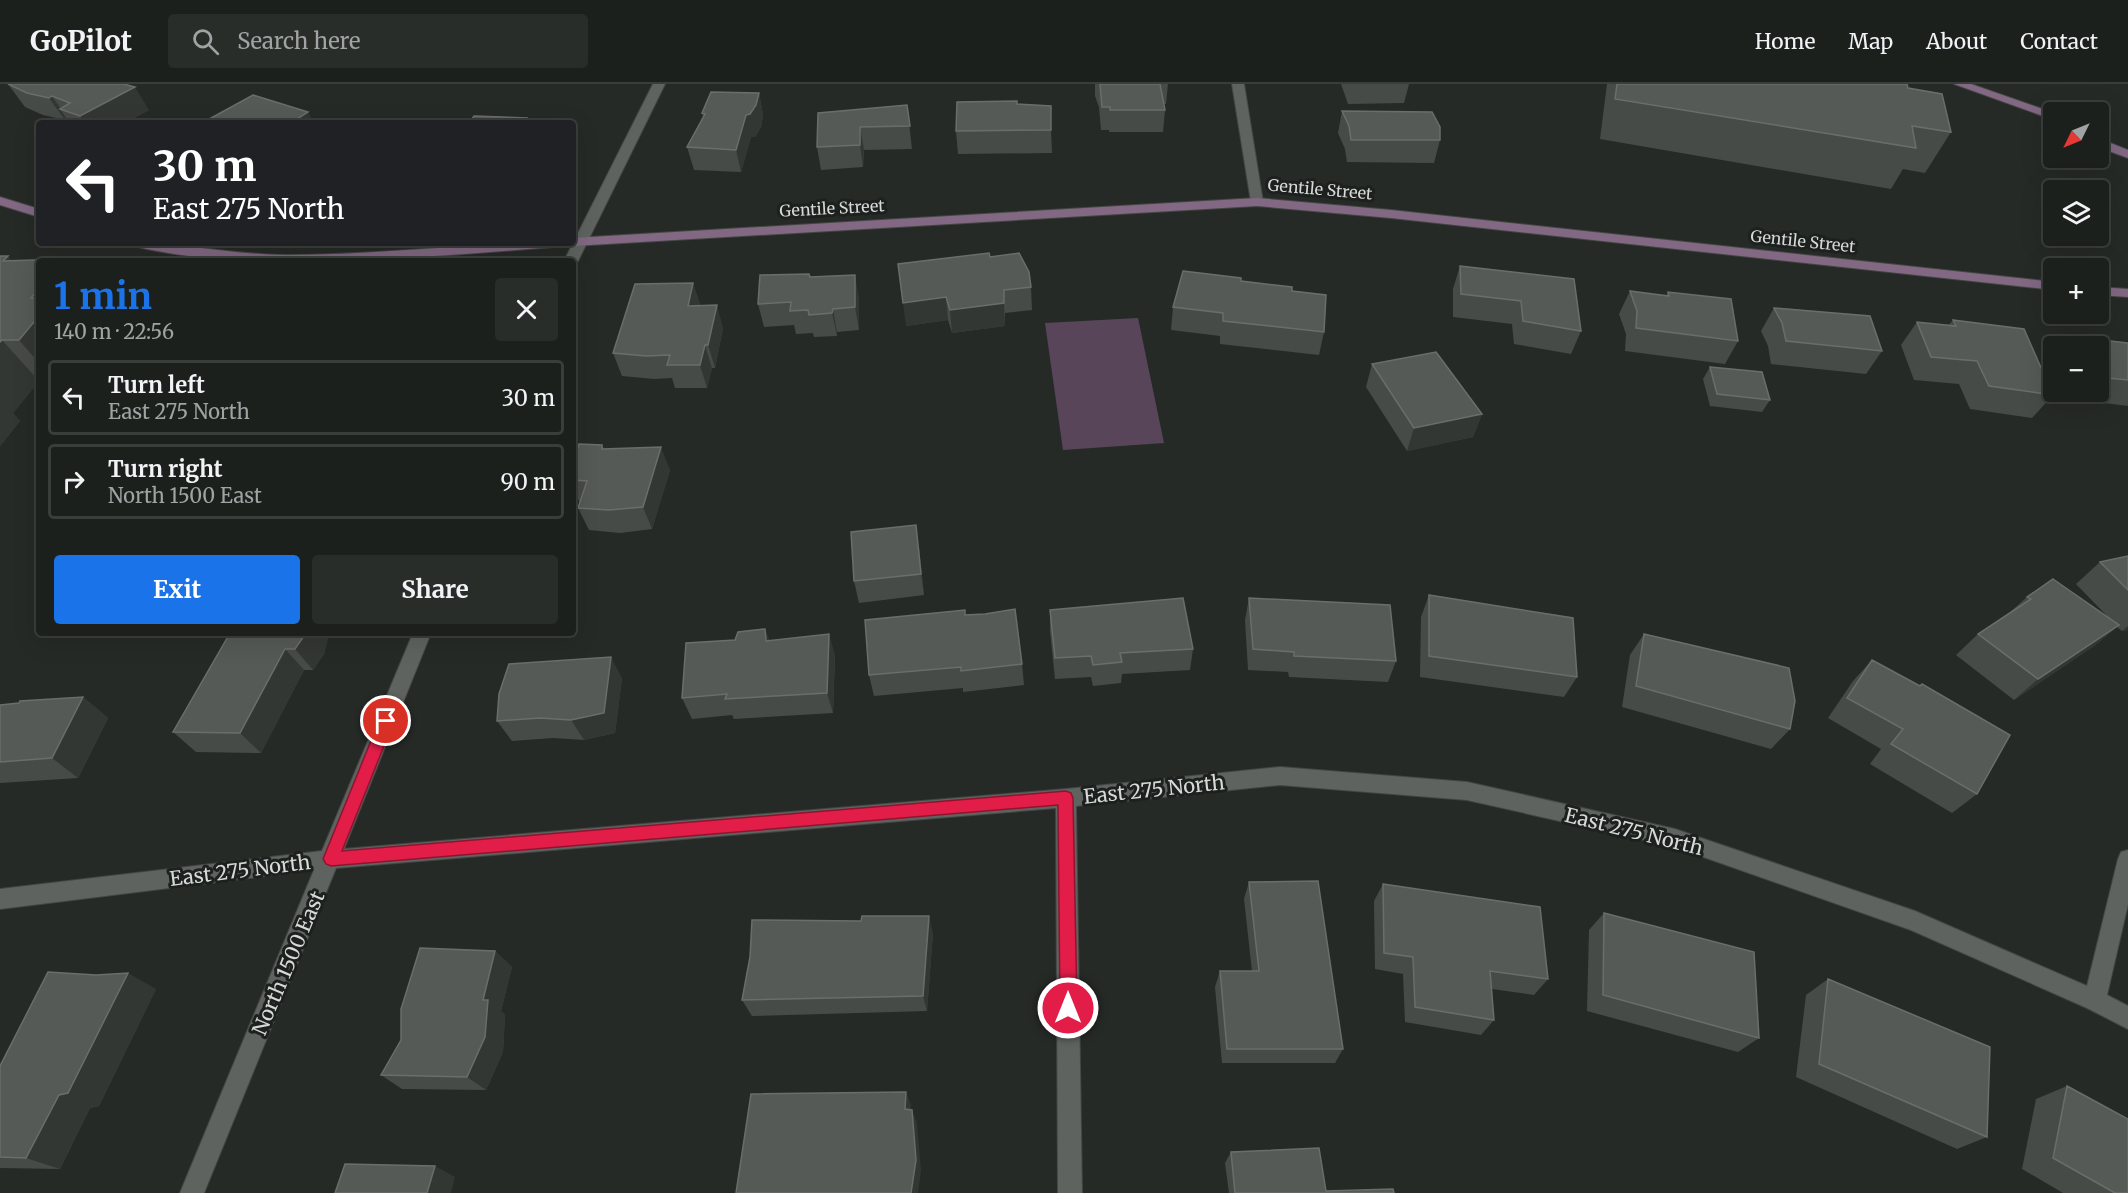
<!DOCTYPE html>
<html lang="en">
<head>
<meta charset="utf-8">
<style>
	:root { --surface:#1c201d; --page:#292d2a; --text:#f1f3f6; --muted:#a0a3a4; --line:#3a3e3b; --accent:#1a73e8 }
	body { margin:0; font-family:Merriweather,serif; background:var(--page); color:var(--text); height:100vh; display:flex; flex-direction:column; font-size:22px; white-space:nowrap }
	* { box-sizing:border-box; margin:0 }
	p { font-size:20px; color:var(--muted) }
	.icon { flex:none; width:33px; height:33px; fill:none; stroke:currentColor; stroke-width:2; stroke-linecap:round; stroke-linejoin:round }
	.map { position:relative; flex:1; overflow:hidden }
	.details { position:absolute; left:36px; top:174px; width:540px; height:378px; display:flex; flex-direction:column; background:var(--surface); border-radius:6px; box-shadow:0 6px 24px #0002,0 0 0 2px var(--line) }
	.details>* { flex:none }
	.hud { position:absolute; left:36px; top:36px; width:540px; height:126px; border-radius:6px; box-shadow:0 6px 24px #0002,0 0 0 2px var(--line); background:#202124; color:#fff; overflow:hidden }
	.needle { width:39px; rotate:227deg }
	.tools { position:absolute; left:2043px; top:18px; display:grid; gap:12px }
	.tools a { display:grid; place-items:center; width:66px; height:66px; border-radius:6px; background:var(--surface); box-shadow:0 6px 24px #0002,0 0 0 2px var(--line); font-size:30px }
	.pin { position:absolute; display:grid; place-items:center; width:51px; height:51px; color:#fff; margin:-26px; border:3px solid #fff; border-radius:50%; box-shadow:0 2px 6px #0007 }
	.me { position:absolute; width:66px; margin:-33px; rotate:0deg; stroke-linejoin:round; filter:drop-shadow(0 0 4px #0008) }
	.turn { display:flex; align-items:center; gap:21px; height:126px; padding:0 18px; font-size:27px }
	.turn .icon { width:78px; height:78px; stroke-width:2.5 }
	.turn b { display:block; font-size:42px; line-height:51px }
	.round { display:grid; place-items:center; flex:none; width:63px; height:63px; border-radius:6px; background:var(--page) }
	.headline { display:flex; align-items:center; justify-content:space-between; height:102px; padding:0 18px }
	h1 { font-size:36px; font-weight:700; line-height:45px; color:var(--accent) }
	.cta { display:flex; gap:12px; margin-top:auto; padding:12px 18px }
	.cta a { flex:1; height:69px; border-radius:6px; background:var(--accent); color:#fff; font-size:24px; font-weight:700; line-height:69px; text-align:center }
	.cta a+a { background:var(--page); color:var(--text) }
	ul { padding:0; list-style:none }
	li { display:flex; align-items:center; gap:18px; height:75px; margin:0 12px 9px; padding:0 6px; border:3px solid var(--line); border-radius:6px }
	li div { flex:1 }
	li b { display:block; font-size:22px }
	li em { font-style:normal }
	header { display:flex; align-items:center; gap:36px; box-sizing:border-box; height:84px; padding:0 30px; background:var(--surface); border-bottom:2px solid var(--line) }
	header strong { font-size:28px }
	nav { display:flex; gap:33px; margin-inline-start:auto; font-size:21px }
	.search { width:420px; height:54px; background:var(--page); display:flex; align-items:center; gap:15px; box-sizing:border-box; padding:0 21px; border-radius:6px; color:var(--muted); font-size:22px }
	.map>svg:first-child { display:block }
	.green { fill:#594559 }
	.lines { fill:none; stroke-linecap:round; stroke-linejoin:round }
	.street-casing { stroke:#434644; stroke-width:2 }
	.secondary-casing { stroke:#434644; stroke-width:2 }
	.street { fill:#5e6360; fill-rule:evenodd }
	.secondary { fill:#826883; fill-rule:evenodd }
	.wall { fill:#474b48 }
	.shaded-wall { fill:#333734 }
	.building { fill:#565a57; stroke:#6a6e6b; stroke-width:1.5 }
	.route { fill:#e11d48; stroke:#92132f; stroke-width:1.5 }
	.labels { text-anchor:middle; dominant-baseline:central; stroke-width:6; stroke-linejoin:round; paint-order:stroke }
	.far-street-label { font-size:16px; fill:#d6d9d7; stroke:#1c201e }
	.street-label { font-size:20px; fill:#d6d9d7; stroke:#1c201e }
</style>
</head>
<body>
<header>
<strong>GoPilot</strong>
<div class="search"><svg class="icon" aria-label="search" viewBox="0 0 24 24"><circle cx="10" cy="10" r="6"/><path d="M15 15l6 6"/></svg>Search here</div>
<nav><a>Home</a><a>Map</a><a>About</a><a>Contact</a></nav>
</header>
<div class="map">
<svg width="2128" height="1109" viewBox="0 0 2128 1109">
	<rect width="100%" height="100%" fill="#262a27"/>
	<path class="green" d="M1138,234L1164,359L1063,366L1045,239Z"/>
	<g class="lines">
		<defs>
			<path id="street" d="M653,0H665L578,177L573,181V177H564Z
				M1232,0H1244L1263,118L1257,122L1251,118Z
				M413,549H431L344,765L1066,705L1280,683L1467,698L1675,745L1915,827L2087,902L2118,775L2121,768L2128,766V820L2107,911L2128,922V945L2087,924L1911,846L1675,763L1467,716L1280,701L1076,722L1082,1109H1058L1056,724L336,784L204,1109H180L314,786L0,825V805L322,767Z"/>
			<path id="secondary" d="M1954,0H1971L2054,29V36Z
				M2098,54L2128,66V74L2098,63Z
				M0,113L39,125V133L0,121Z
				M1257,114L1391,126L2054,198V206L1391,134L1257,122L573,162L567,159H573V154Z
				M132,159C184,159 235,171 287,171C379,171 469,159 561,159L554,163C467,170 381,177 293,177C240,177 186,175 134,162Z
				M2098,203L2128,205V213L2098,211Z"/>
		</defs>
		<use href="#street" class="street-casing"/>
		<use href="#secondary" class="secondary-casing"/>
		<use href="#street" class="street"/>
		<use href="#secondary" class="secondary"/>
	</g>
	<path class="wall" d="M8,0L149,26L125,39H70L67,35L65,36L43,31L25,23Z
		M1095,0H1168L1166,20H1164L1165,26L1163,48H1109V46H1101L1099,23L1095,12Z
		M1341,0H1409L1404,19L1348,20Z
		M1607,0H1907L1908,4L1951,48L1925,89L1903,85L1891,105L1600,55Z
		M759,9L763,31L761,43L755,53H751L741,88L694,86L687,63L703,33L702,29Z
		M1017,20L1051,46L1052,69L958,70L956,47Z
		M907,21L912,65L864,66L863,83L821,86L817,63Z
		M1342,27L1440,56L1434,79L1347,78L1345,65L1338,49Z
		M0,172L12,177H39V297L13,329L20,337L0,362Z
		M990,173L1031,203L1032,226L1005,229V242L952,249L948,236L906,242Z
		M1460,182L1581,247L1571,270L1514,260L1512,240L1453,233V205Z
		M810,193L859,214V246L837,248V252L814,253L813,249L796,250L794,241L764,243L758,220Z
		M693,199L700,221L723,244L715,284H712L707,304H675L672,294L654,295L622,292L613,269Z
		M1292,207L1324,248L1319,271L1220,260V252L1171,246L1173,223Z
		M1630,207L1666,212L1668,208L1738,257L1725,280L1625,267L1626,250L1619,230Z
		M1774,224L1882,267L1866,290L1771,280L1768,262L1761,247Z
		M1953,236L2053,311L2032,334L1970,325L1959,300L1914,296L1901,261L1917,238L1948,242Z
		M2066,252L2128,259V322L2065,314L2062,308H2098V262H2058Z
		M2054,267V289L2047,275Z
		M1372,280L1482,330L1473,353L1407,367L1366,303Z
		M1710,283L1770,316L1762,328L1710,322L1703,295Z
		M602,361L604,365L670,386L652,445L620,449L589,446L578,424L580,419L573,406V380Z
		M919,463L924,511L859,519L854,497Z
		M2128,472V546L2122,547L2117,543L2094,562L2014,616L1956,571L1978,550L2008,530L2027,513L2109,534L2076,500L2100,478Z
		M1429,511L1577,593L1564,613L1420,593L1421,533Z
		M1249,514L1396,577L1388,598L1289,593L1288,588L1248,586L1245,536Z
		M1050,526L1193,565L1190,586L1122,590L1121,599L1093,602L1091,593L1055,595L1050,547Z
		M966,531L1022,580L1024,601L963,608V604L874,612L869,591Z
		M765,545L769,556L835,571L833,629L734,635L732,631L692,635L682,614L735,556Z
		M230,549H324L328,554L324,570L313,586H304L261,669L196,668L173,648Z
		M1644,550L1790,645L1771,665L1622,623L1630,571Z
		M1872,576L1977,710L1952,729L1870,680L1881,665L1828,634L1853,597Z
		M622,594L615,649L584,656L553,654L512,657L497,637Z
		M83,613L108,634L78,694L0,699V621Z
		M1249,798L1343,965L1335,979H1222L1215,903L1220,887H1252L1244,815Z
		M1383,800L1548,895L1534,911L1492,905L1494,936L1481,951L1405,938L1403,890L1375,885L1374,817Z
		M1604,829L1759,954L1738,968L1587,927L1589,846Z
		M933,849L927,927L752,932L742,916Z
		M495,867L512,883L501,927L505,931L503,968L486,1006L402,1005L381,991L401,956Z
		M1828,895L1987,1053L1957,1065L1796,993L1806,911Z
		M156,905L99,1022L90,1024L60,1085L0,1084V982Z
		M2067,1002L2128,1109H2063L2022,1085L2036,1015Z
		M1231,1068L1326,1107L1394,1109H1229L1225,1079Z"/>
	<path class="shaded-wall" d="M135,3L149,26L125,39H85L80,32Z
		M759,9L763,31L761,43L755,53H751L741,88L736,66L746,31Z
		M52,12L61,25H60L67,35L65,36L49,14Z
		M308,28L314,39H291Z
		M860,43L864,66L863,83L860,61Z
		M8,172L37,207L39,205V224L0,179Z
		M855,191L859,214V246L855,223Z
		M693,199L700,222H688Z
		M946,213L948,236L906,242L903,219Z
		M1004,219L1005,242L952,249L950,226Z
		M717,221L723,244L715,284L708,261Z
		M833,225L837,248V252L832,229Z
		M39,232V279L19,256Z
		M2,256L39,297L13,329L20,337L0,362V258Z
		M705,261L712,284L707,304L700,281Z
		M1482,330L1473,353L1407,367L1414,344Z
		M661,363L670,386L652,445L643,423Z
		M916,441L919,463L924,511L921,490Z
		M2119,541L2094,562L2014,616L2038,595Z
		M2128,542V546L2122,547Z
		M765,545L772,566L766,557Z
		M306,549H324L328,554L324,570L313,586L295,565Z
		M829,550L835,571L833,629L827,609Z
		M285,565L304,586L261,669L240,649Z
		M611,573L622,594L615,649L584,656L571,636Z
		M83,613L108,634L78,694L52,674Z
		M929,832L933,849L927,927L923,912Z
		M495,867L512,883L501,927L505,931L503,968L486,1006L467,993L483,916Z
		M128,889L156,905L99,1022L90,1024L60,1085L26,1074L59,1011Z
		M906,1008L911,1021L910,1037L905,1025Z
		M912,1026L917,1039L921,1087L918,1109H911Z
		M435,1082L455,1093L451,1109H427Z"/>
	<path class="building" d="M8,0H124L135,3L80,32L60,25L70,19L52,12L49,14L27,9Z
		M1100,0H1160L1165,26H1110V23H1102Z
		M1617,0H1907L1908,4L1942,10L1951,48L1912,42L1916,64L1615,15Z
		M711,8L759,9L756,21L750,30L746,31L736,66L687,63L705,30L702,29Z
		M253,11L308,28L291,39H202Z
		M1017,17V20L1051,22V46L956,47L957,18Z
		M907,21L910,42L860,43V61L817,63L818,29Z
		M1342,27L1432,28L1440,43V56H1351L1349,42Z
		M474,32L527,34L524,39H469Z
		M989,169L990,173L1019,169L1029,188L1031,203L1004,206V219L950,226L946,213L903,219L898,180Z
		M0,172H8L3,177L64,175L63,177H39V205L31,214H39V232L19,256H2L0,258Z
		M1460,182L1574,195L1581,247L1523,237L1521,217L1461,210Z
		M1183,187L1241,194V197L1292,203V207L1326,211L1324,248L1223,237V229L1173,223Z
		M809,190L810,193L855,191V223L833,225L832,229L809,231L808,226L790,227L791,218L758,220L760,191Z
		M693,199L688,222L717,221L708,261H705L700,281H667L670,271L646,272L613,269L635,200Z
		M1630,207L1669,212L1668,208L1731,215L1738,257L1636,244L1637,227Z
		M1774,224L1870,232L1882,267L1786,257L1782,239Z
		M1953,236L2024,245L2053,311L1989,302L1977,277L1931,273L1917,238L1956,242Z
		M2066,252L2128,259V296L2098,293V262H2071Z
		M1436,268L1482,330L1414,344L1372,280Z
		M1710,283L1762,288L1770,316L1717,310Z
		M579,360L602,361V365L661,363L643,423L609,426L578,424L587,397L573,396V380Z
		M916,441L921,490L854,497L851,448Z
		M2128,472V506L2100,478Z
		M2053,495L2119,541L2038,595L1978,550L2031,515L2027,513Z
		M1429,511L1573,534L1577,593L1429,572Z
		M1183,514L1193,565L1120,569L1122,578L1093,581L1091,572L1055,574L1050,526Z
		M1249,514L1390,521L1396,577L1294,572V568L1253,565Z
		M1015,525L1022,580L961,587V583L869,591L865,536L965,526V531L985,530Z
		M765,545L766,557L829,550L827,609L725,615L727,610L682,614L686,559L735,556L738,548Z
		M230,549H306L295,565H285L240,649L173,648Z
		M1644,550L1789,584L1795,617L1790,645L1636,602Z
		M611,573L604,629L571,636L540,634L497,637L499,610L509,580Z
		M1872,576L1920,602L1922,600L2010,651L1977,710L1891,660L1903,645L1847,614Z
		M83,613L52,674L0,678V621L19,619L20,617Z
		M1318,797L1343,965H1227L1220,887H1259L1249,798Z
		M1383,800L1540,823L1548,895L1490,887L1494,936L1415,923L1413,873L1384,869Z
		M1604,829L1754,868L1759,954L1603,911Z
		M862,832H929L923,912L742,916L750,873L752,836L861,837Z
		M420,864L495,867L483,916H488L485,953L467,993L381,991L401,956V925Z
		M48,888L96,891L128,889L68,1009L59,1011L26,1074L0,1073V982Z
		M1828,895L1990,963L1987,1053L1819,980Z
		M2067,1002L2128,1035V1109H2115L2053,1074Z
		M906,1008L905,1025L912,1026L916,1076L911,1109H736L751,1010Z
		M1319,1064L1326,1107L1393,1105L1394,1109H1235L1231,1068Z
		M345,1080L435,1082L427,1109H335Z"/>
	<path class="route" d="M386,631L391,632L394,637L342,767L1066,707L1071,709L1073,714L1077,924L1074,930L1068,933L1062,930L1060,924L1058,721L331,782L326,780L323,775L379,637L381,632Z"/>
	<g class="labels">
		<g class="far-street-label">
			<text transform="translate(1320 105) rotate(5)">Gentile Street</text>
			<text transform="translate(832 124) rotate(-3)">Gentile Street</text>
			<text transform="translate(1803 157) rotate(6)">Gentile Street</text>
		</g>
		<g class="street-label">
			<text transform="translate(1154 705) rotate(-6)">East 275 North</text>
			<text transform="translate(1634 747) rotate(14)">East 275 North</text>
			<text transform="translate(240 786) rotate(-7)">East 275 North</text>
			<text transform="translate(288 879) rotate(-67)">North 1500 East</text>
		</g>
	</g>
</svg>
<div class="tools">
<a><svg class="needle" viewBox="-14 -14 28 28"><path d="M0-13l5 13h-10z" fill="#e53935"/><path d="M0 13l5-13h-10z" fill="#a0a3a4"/></svg></a>
<a><svg class="icon" aria-label="layers" viewBox="0 0 24 24"><path d="M12 4l9 5-9 5-9-5zM3 14l9 5 9-5"/></svg></a>
<a>+</a>
<a>−</a>
</div>
<div class="pin" style="left:386px;top:637px;background:#d93025"><svg class="icon" aria-label="arrive" viewBox="0 0 24 24"><path d="M6 21V4h12l-3 4 3 4H6"/></svg></div>
<svg class="me" style="left:1068px;top:924px" viewBox="-20 -20 40 40"><circle r="17" fill="#e11d48" stroke="#fff" stroke-width="3"/><path d="M0-11L8 9 0 5-8 9z" fill="#fff"/></svg>
<div class="hud">
<div class="turn"><svg class="icon" aria-label="left" viewBox="0 0 24 24"><path d="M17 20v-9H6M10 6l-5 5 5 5"/></svg><div><b>30 m</b>East 275 North</div></div>
</div>
<section class="details">
<div class="headline"><div><h1>1 min</h1><p>140 m · 22:56</p></div><a class="round"><svg class="icon" aria-label="close" viewBox="0 0 24 24"><path d="M6 6l12 12M18 6L6 18"/></svg></a></div>
<ul>
<li><svg class="icon" aria-label="left" viewBox="0 0 24 24"><path d="M17 20v-9H6M10 6l-5 5 5 5"/></svg><div><b>Turn left</b><p>East 275 North</p></div><em>30 m</em></li>
<li><svg class="icon" aria-label="right" viewBox="0 0 24 24"><path d="M7 20v-9h11M14 6l5 5-5 5"/></svg><div><b>Turn right</b><p>North 1500 East</p></div><em>90 m</em></li>
</ul>
<div class="cta"><a>Exit</a><a>Share</a></div>
</section>
</div>
</body>
</html>
